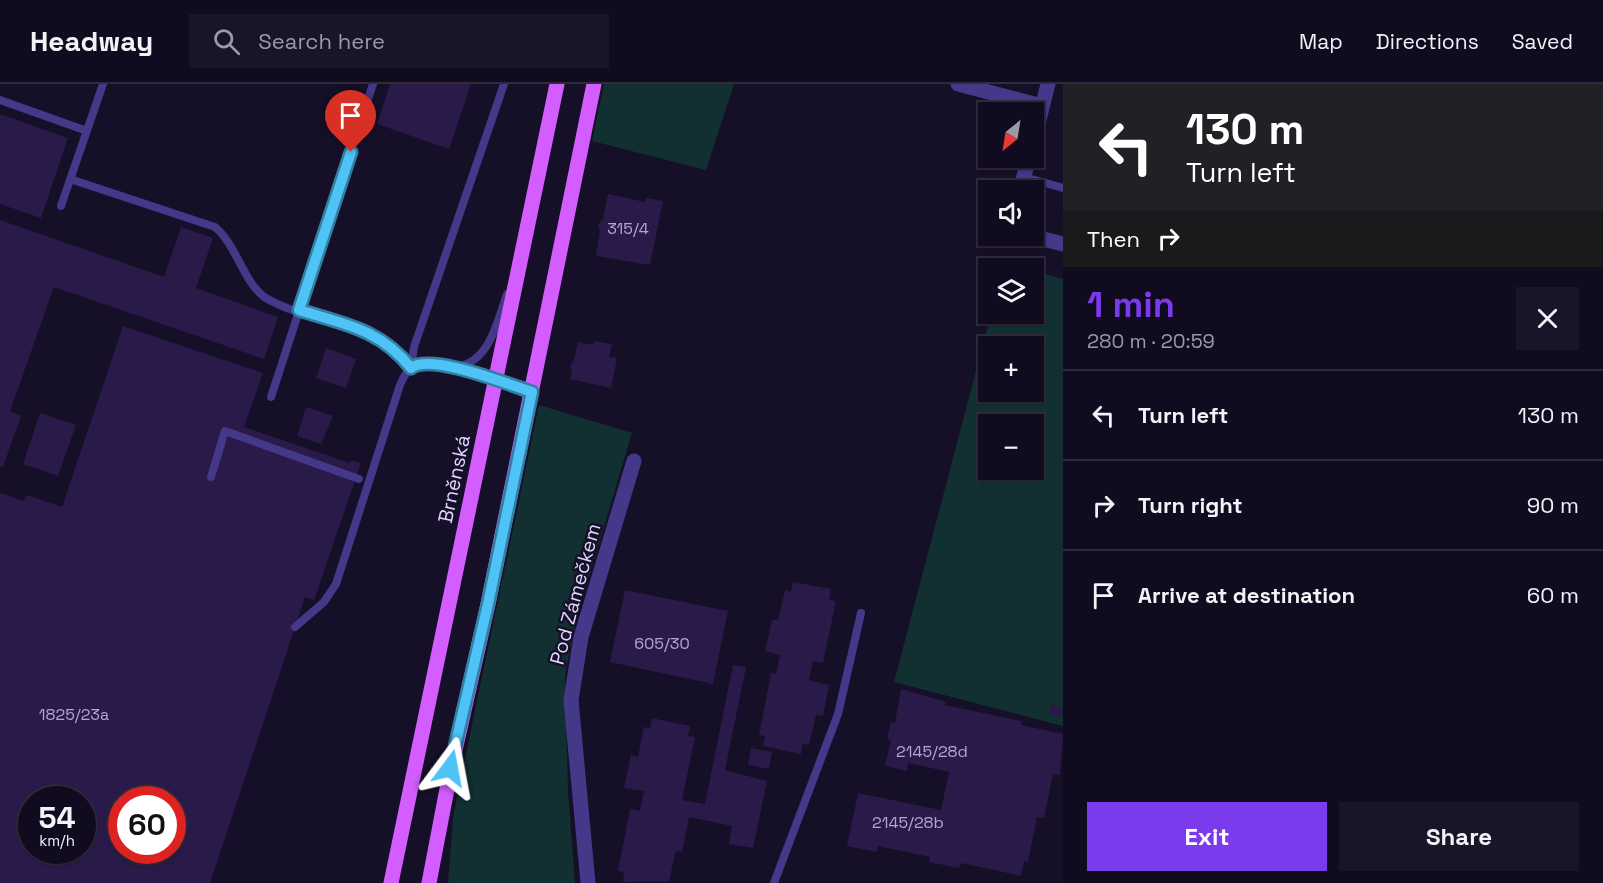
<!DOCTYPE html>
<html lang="en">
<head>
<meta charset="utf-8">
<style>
	:root { --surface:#100b1e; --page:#191427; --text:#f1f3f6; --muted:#9c9ba4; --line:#302b3c; --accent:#7c3aed }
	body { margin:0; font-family:"Space Grotesk",sans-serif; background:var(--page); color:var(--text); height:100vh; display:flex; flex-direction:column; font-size:22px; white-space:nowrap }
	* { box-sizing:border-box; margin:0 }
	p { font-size:20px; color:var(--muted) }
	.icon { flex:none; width:33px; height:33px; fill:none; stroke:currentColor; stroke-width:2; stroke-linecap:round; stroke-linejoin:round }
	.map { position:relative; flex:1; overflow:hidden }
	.panel { display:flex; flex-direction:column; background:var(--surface); width:540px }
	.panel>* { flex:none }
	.guide { background:#202124; color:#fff; overflow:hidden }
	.needle { width:39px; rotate:210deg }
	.buttons { position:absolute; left:978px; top:18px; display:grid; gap:12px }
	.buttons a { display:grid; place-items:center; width:66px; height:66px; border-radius:0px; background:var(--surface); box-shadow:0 2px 4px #0004,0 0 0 2px var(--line); font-size:30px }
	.speed { position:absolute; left:18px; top:702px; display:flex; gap:12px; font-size:30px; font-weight:700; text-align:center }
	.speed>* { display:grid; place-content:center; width:78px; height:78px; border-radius:50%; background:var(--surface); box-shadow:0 2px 4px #0004,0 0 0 2px var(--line); line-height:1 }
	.speed small { font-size:15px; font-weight:400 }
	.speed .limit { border:9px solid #d22; background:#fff; color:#111 }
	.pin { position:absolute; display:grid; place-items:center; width:51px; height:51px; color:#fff; margin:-62px -26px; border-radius:50% 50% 50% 0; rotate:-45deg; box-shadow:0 0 6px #0007 }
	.pin .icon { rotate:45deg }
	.me { position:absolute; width:66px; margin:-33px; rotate:13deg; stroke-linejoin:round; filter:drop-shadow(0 0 4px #0008) }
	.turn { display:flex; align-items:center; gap:21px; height:126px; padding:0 24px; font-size:27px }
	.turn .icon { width:78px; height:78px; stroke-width:2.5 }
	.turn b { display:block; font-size:42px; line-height:51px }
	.then { display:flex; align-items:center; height:57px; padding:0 24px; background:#0003; gap:12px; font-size:22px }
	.round { display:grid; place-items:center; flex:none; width:63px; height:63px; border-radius:0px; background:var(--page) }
	.summary { display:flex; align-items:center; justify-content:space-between; height:102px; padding:0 24px }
	h1 { font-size:36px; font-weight:700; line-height:45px; color:var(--accent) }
	.primary-button { display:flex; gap:12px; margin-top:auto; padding:12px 24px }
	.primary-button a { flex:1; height:69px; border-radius:0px; background:var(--accent); color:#fff; font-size:24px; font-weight:700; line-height:69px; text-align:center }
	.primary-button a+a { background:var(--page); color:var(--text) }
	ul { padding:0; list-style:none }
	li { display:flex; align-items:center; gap:18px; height:90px; padding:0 24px; border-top:2px solid var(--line) }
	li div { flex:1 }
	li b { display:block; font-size:22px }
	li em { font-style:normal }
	header { display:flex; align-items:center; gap:36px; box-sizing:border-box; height:84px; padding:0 30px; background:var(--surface); border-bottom:2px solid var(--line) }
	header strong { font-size:28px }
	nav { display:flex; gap:33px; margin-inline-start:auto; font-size:21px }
	.search { width:420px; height:54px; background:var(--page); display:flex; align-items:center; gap:15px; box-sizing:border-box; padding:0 21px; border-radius:0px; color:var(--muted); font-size:22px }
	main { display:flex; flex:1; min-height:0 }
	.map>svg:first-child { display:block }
	.green { fill:#123032; fill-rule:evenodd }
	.building { fill:#291a4a; fill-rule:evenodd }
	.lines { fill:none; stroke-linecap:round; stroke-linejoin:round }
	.lane { stroke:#443888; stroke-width:8 }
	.street { stroke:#443888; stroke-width:15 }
	.primary { stroke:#d45dff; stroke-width:15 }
	.route-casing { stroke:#337fa1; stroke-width:15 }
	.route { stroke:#4fc3f7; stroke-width:10 }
	.labels { text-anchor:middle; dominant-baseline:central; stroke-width:5; stroke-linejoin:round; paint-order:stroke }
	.number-label { font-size:16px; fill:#b2a7d2 }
	.street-label { font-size:20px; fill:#dfd6ff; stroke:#160f28 }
</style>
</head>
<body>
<header>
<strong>Headway</strong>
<div class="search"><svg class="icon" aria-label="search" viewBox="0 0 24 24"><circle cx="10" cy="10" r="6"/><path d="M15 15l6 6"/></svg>Search here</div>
<nav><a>Map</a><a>Directions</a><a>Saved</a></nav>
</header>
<main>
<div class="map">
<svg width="1063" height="799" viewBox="0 0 1063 799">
	<rect width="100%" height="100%" fill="#160f28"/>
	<path class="green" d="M604,0H734L706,86L592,57Z
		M1034,187L1063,195V642L894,598L991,230H1034ZM988,262H1034V308H988ZM988,340H1034V386H988Z
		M539,321L632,349L575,540L565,592L568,707L575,799H448L453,734L461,693Z"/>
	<path class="building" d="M390,0H471L449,65L377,40Z
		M0,30L68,54L41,134L0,120Z
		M608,110L645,118L646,114L663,117L650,181L596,172L600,147L598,141L603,134Z
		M0,136L164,193L181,143L213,154L196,204L278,233L264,275L54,203L10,327L21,332L3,383L0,382Z
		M123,242L263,289L244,343L350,379L351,376L361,379L314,516L305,513L210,799H0V409L24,417L27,411L62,423ZM32,716H82V766H32ZM122,716H172V766H122Z
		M594,257L612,260L609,273L617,274L611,304L570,295L572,286L570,282L574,276L578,258L593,261Z
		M326,264L356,275L346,304L316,294Z
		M306,323L333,332L321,360L297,352Z
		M40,329L76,341L58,392L23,380Z
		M793,498L831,505L829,516L836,517L823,579L813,577L809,596L829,601L823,632L816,631L809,661L803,660L801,670L763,662L765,652L759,651L771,589L776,590L780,571L765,567L772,536H778L785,506L791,508Z
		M625,506L728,527L713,600L610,578Z
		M733,581L746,583L725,686L767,697L753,764L729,760L732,742L689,733L682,768L676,767L669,797L623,798L624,788L618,787L630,725L640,727L644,707L624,704L631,671L638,673L644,643L650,644L652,634L690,642L688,652L695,653L682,716L705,720Z
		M901,605L946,618L945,621L1022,637L1021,641L1063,650L1060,691L1053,690L1044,734L1037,733L1028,778L1024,777L1021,792L961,779L959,784L929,778L930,773L878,762L877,768L847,762L858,709L941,726L949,688L908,679L907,687L885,682L891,656L887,655L891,638L895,639Z
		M1051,620L1063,624L1061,634L1049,630Z
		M751,664L772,668L769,685L748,681Z"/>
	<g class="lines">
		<path class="lane" d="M0,16L87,47
			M1024,93L1063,104
			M70,95L215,143C237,162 242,195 264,213C317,244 367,230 411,284
			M61,122L103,0
			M456,283C490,278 497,238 507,210
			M411,284L414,263L504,0
			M271,313L373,0
			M211,393L225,347L359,395
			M295,543L324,518L336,500L400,301C403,294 407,286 413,282C434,270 508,301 532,307
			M774,799L838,630L861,529"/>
		<path class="street" d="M958,0L1042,22
			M1034,56L1048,0
			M1020,106L1029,74
			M1031,152L1063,160
			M588,799L571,616L581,553L634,377"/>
		<path class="primary" d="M391,799L557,0
			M429,799L451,684L488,520L594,0"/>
	</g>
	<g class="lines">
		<defs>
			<path id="route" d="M351,68L299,226C344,240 380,245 411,284C431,269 507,300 532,308L488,520L450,684"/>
		</defs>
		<use href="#route" class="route-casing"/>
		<use href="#route" class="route"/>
	</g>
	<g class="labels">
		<g class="number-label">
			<text x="628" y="144">315/4</text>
			<text x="662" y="559">605/30</text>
			<text x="74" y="630">1825/23a</text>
			<text x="932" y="667">2145/28d</text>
			<text x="908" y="738">2145/28b</text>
		</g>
		<g class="street-label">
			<text transform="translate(454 395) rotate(-78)">Brněnská</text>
			<text transform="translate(575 510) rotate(-75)">Pod Zámečkem</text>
		</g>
	</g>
</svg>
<div class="buttons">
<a><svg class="needle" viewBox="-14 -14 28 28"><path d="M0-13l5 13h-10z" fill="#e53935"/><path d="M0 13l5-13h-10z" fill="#9c9ba4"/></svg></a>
<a><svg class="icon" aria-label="sound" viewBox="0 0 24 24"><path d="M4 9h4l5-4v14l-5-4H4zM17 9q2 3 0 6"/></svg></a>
<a><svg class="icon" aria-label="layers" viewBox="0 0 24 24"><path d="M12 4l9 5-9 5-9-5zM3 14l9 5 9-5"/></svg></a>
<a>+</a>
<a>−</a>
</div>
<div class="speed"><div>54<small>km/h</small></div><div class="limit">60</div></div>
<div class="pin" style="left:351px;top:68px;background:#d93025"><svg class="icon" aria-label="arrive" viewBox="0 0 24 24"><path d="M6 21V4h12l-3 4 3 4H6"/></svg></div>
<svg class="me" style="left:450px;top:684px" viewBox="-20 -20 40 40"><path d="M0-17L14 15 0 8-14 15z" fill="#4fc3f7" stroke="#fff" stroke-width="4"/></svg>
</div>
<section class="panel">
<div class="guide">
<div class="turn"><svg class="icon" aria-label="left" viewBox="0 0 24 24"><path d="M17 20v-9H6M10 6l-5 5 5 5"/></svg><div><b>130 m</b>Turn left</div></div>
<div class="then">Then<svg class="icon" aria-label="right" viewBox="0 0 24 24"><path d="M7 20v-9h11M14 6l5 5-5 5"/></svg></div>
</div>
<div class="summary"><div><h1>1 min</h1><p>280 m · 20:59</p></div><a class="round"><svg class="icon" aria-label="close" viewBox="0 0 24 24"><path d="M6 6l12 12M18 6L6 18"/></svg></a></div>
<ul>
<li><svg class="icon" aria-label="left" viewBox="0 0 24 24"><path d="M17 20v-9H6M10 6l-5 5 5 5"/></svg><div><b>Turn left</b></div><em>130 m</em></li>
<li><svg class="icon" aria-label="right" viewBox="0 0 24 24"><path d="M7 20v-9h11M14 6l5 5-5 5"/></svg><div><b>Turn right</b></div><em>90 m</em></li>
<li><svg class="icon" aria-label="arrive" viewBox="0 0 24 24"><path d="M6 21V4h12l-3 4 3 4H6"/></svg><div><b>Arrive at destination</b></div><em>60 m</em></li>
</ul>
<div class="primary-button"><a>Exit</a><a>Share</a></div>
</section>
</main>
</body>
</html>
